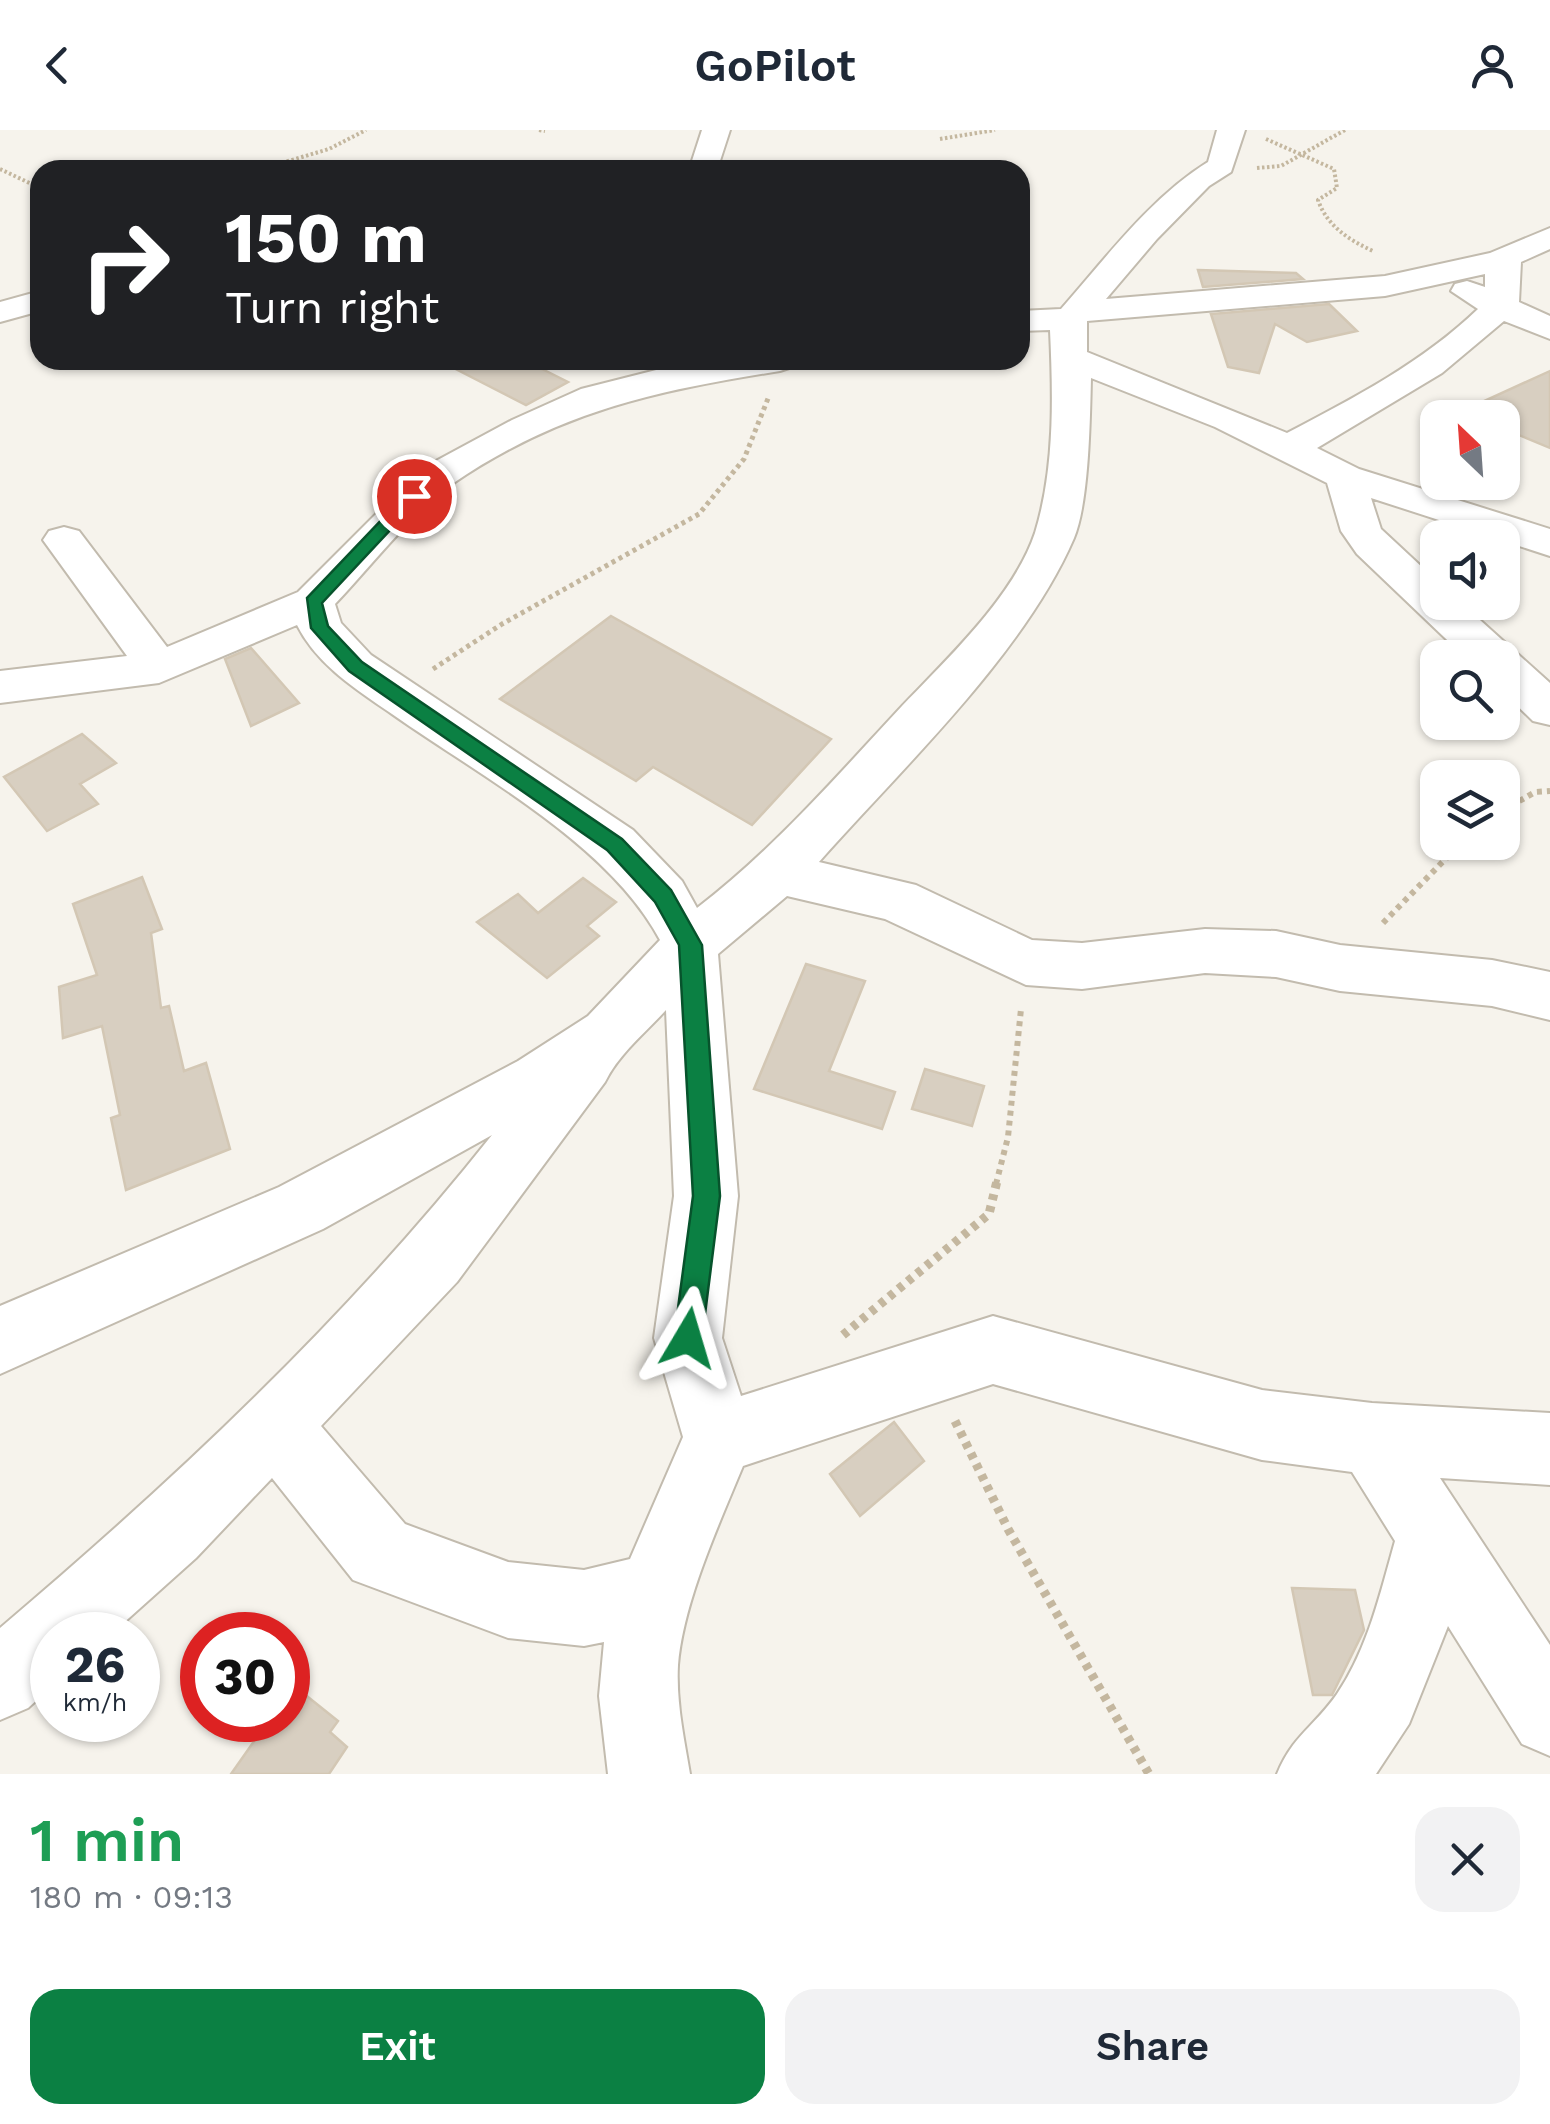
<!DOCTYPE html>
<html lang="en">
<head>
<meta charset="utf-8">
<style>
	:root { --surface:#fff; --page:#f2f2f3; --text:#1f2937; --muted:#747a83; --accent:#0b8043 }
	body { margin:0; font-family:"Work Sans",sans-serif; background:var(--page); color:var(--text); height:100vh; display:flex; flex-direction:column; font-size:38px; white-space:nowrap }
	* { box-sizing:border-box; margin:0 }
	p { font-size:32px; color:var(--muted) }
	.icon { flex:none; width:55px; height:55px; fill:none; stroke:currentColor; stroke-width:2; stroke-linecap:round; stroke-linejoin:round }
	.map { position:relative; height:1644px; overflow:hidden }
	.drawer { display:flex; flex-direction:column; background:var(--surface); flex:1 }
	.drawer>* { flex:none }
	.top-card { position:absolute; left:30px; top:30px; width:1000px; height:210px; border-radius:30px; box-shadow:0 2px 8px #0004; background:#202124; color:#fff; overflow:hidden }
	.needle { width:65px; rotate:335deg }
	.controls { position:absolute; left:1420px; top:270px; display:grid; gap:20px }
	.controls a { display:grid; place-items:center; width:100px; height:100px; border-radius:20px; background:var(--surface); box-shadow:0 2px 8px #0004; font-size:50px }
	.speed { position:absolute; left:30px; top:1482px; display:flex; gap:20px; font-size:50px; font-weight:700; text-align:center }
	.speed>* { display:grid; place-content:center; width:130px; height:130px; border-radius:50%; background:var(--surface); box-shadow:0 2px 8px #0004; line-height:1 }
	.speed small { font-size:25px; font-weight:400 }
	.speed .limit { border:15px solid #d22; background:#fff; color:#111 }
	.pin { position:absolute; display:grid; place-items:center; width:85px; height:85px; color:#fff; margin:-42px; border:5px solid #fff; border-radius:50%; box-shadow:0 2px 10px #0007 }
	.me { position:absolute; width:110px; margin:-55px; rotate:7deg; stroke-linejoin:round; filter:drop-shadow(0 0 8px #0008) }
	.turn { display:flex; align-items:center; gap:35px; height:210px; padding:0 30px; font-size:45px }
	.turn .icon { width:130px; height:130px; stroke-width:2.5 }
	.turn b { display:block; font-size:70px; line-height:85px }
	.round { display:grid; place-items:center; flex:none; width:105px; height:105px; border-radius:30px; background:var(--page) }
	.headline { display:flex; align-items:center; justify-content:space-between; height:170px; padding:0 30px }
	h1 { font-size:60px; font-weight:600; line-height:75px; color:#1e9e55 }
	.primary-button { display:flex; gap:20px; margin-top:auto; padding:20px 30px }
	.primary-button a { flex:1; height:115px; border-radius:30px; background:var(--accent); color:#fff; font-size:40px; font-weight:600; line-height:115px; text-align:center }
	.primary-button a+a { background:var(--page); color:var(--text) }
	header { display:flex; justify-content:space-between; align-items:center; height:130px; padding:0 30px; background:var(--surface); font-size:45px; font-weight:600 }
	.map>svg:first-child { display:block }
	.building { fill:#d8cfc1; stroke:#d3c7b4; stroke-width:2.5 }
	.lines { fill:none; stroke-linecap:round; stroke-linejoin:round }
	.minor-casing { stroke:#c2bbae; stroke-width:4 }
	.path-far3 { stroke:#c4b79f; stroke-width:4; stroke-dasharray:2.5 2.5; stroke-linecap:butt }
	.path-far2 { stroke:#c4b79f; stroke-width:5; stroke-dasharray:4 4; stroke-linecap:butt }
	.path-far1 { stroke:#c4b79f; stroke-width:6; stroke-dasharray:5 5; stroke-linecap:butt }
	.path { stroke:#c4b79f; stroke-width:9; stroke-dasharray:6 6; stroke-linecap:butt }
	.minor { fill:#fff; fill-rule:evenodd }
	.route { fill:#0b8043; stroke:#07532c; stroke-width:2.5 }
</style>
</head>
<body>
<header><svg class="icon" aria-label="back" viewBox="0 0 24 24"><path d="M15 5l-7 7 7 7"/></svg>GoPilot<svg class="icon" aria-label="person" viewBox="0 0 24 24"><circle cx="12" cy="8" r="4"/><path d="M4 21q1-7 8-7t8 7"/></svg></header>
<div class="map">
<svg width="1550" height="1644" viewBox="0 0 1550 1644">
	<rect width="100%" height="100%" fill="#f6f3ec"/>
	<path class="building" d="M1198,140L1296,143L1303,149L1203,157Z
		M1329,174L1357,201L1307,212L1275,194L1259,243L1228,237L1211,184Z
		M438,230H524L568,252L526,275Z
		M1550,241V318L1502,298V288H1484L1469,278Z
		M611,486L831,609L752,695L653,637L636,651L500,569Z
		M251,518L299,573L251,596L225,529Z
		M82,604L116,633L80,654L98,674L47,701L4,647Z
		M142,747L162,799L151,803L161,878L169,876L184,941L206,933L230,1019L126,1060L111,988L120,985L102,896L63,908L59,857L97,845L73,774Z
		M583,748L616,772L587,796L599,806L547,848L477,792L518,764L538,783Z
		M806,834L865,851L829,941L895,962L882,999L754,959Z
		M925,939L984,956L972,996L912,979Z
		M894,1292L924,1331L860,1386L830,1344Z
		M1292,1458L1355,1460L1364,1500L1332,1565H1313Z
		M288,1551L338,1591L330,1602L347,1617L329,1644H231L269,1590H288Z"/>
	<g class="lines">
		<defs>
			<path id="minor" d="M702,0H730L717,40H689Z
				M1217,0H1245L1231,42L1209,56L1157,109L1106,169L1385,146L1490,123L1550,98V119L1521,132L1519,172L1550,186V209L1504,191L1442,243L1317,318L1359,339L1550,399V426L1371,368L1381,399L1438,452V472H1460L1550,553V595L1533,591L1502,561V528H1466L1357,424L1341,401L1327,353L1215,297L1091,248C1090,289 1089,372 1074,408C1024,524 903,637 819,732L916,755L1032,810L1082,813L1205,799L1276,801L1340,815L1492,830L1550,842V890L1492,876L1340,861L1276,847L1205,843L1082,859L1026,855L885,789L787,766L718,824L738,1066L722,1208L741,1266L993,1186L1262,1260L1372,1273L1550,1283V1355L1440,1348L1550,1515V1626L1522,1614L1448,1496L1409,1594L1376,1644H1277C1293,1605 1314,1597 1337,1564C1368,1518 1380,1464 1395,1411L1352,1342L1262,1330L993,1254L743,1336C719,1394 683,1473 678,1535C676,1572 684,1608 690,1644H608L599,1566L604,1512L584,1516L508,1508L353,1450L272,1348L196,1428L110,1505H52V1556L28,1578L0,1590V1498C177,1348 348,1187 492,1005L323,1099L0,1244V1176L279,1057L518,931L588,886L660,810C609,714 480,646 392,584C357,560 317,535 297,495L159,553L0,573V541L127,526L43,410L49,401L64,397L79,401L167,517L298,462L421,339L512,290L581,259L668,237L713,230H798L792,237L780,241C655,261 559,281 452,354C418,376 366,442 335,474L341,493L371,525L633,700L682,751L697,778C774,719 836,647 902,576C947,529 1014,466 1035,403C1055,338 1053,266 1050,200L1020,201V181L1061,179C1106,128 1150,68 1208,32ZM1485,144V157L1467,151L1455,154L1451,161L1478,179C1423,232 1354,268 1287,303L1087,222V191L1385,166ZM666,880L674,1066L654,1208L683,1307L630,1429L584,1440L508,1432L405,1394L321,1296L457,1152L605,952C618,925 644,904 666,880Z
				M40,161V181L0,192V172Z"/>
		</defs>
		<use href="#minor" class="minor-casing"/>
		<path class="path-far3" d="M539,0L545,1
			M940,9L995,0
			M1266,9L1334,39L1337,58L1318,70C1327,96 1349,110 1373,121
			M1257,38L1281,36L1345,0
			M0,39L40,58
			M258,40L329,19L366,0"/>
		<path class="path-far2" d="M433,539L502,494L699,384L744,329L769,266"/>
		<path class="path-far1" d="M1502,681L1535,662L1550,661
			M1383,793L1462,712
			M996,1054L1008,1007L1021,879"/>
		<path class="path" d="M843,1205L989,1084L997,1051
			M955,1291L1008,1399L1149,1644"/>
		<use href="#minor" class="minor"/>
	</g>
	<path class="route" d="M408,362L422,366L322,473L328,496L362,532L622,709L671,760L702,815L720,1066L702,1208L698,1218L688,1222L678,1218L674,1208L693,1066L679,815L655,772L607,720L349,541L311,498L307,468Z"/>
</svg>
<div class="controls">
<a><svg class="needle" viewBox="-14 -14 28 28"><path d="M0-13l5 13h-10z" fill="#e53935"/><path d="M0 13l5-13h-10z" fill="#747a83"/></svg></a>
<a><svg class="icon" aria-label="sound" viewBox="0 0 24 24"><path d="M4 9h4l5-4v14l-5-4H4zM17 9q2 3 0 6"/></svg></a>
<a><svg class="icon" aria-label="search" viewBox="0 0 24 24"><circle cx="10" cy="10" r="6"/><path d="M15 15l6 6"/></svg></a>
<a><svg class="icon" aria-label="layers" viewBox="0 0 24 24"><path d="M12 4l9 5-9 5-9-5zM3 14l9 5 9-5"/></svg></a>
</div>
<div class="speed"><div>26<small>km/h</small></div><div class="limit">30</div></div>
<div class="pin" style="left:414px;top:366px;background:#d93025"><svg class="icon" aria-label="arrive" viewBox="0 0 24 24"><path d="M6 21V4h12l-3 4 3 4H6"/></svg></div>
<svg class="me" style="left:688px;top:1208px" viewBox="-20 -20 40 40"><path d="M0-17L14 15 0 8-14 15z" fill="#0b8043" stroke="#fff" stroke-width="4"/></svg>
<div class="top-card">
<div class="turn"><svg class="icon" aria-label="right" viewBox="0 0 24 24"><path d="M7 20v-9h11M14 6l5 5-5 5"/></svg><div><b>150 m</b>Turn right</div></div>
</div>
</div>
<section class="drawer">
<div class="headline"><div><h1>1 min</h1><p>180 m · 09:13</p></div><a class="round"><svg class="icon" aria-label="close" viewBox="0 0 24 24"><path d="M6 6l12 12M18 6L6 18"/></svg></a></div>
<div class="primary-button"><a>Exit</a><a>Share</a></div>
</section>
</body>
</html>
